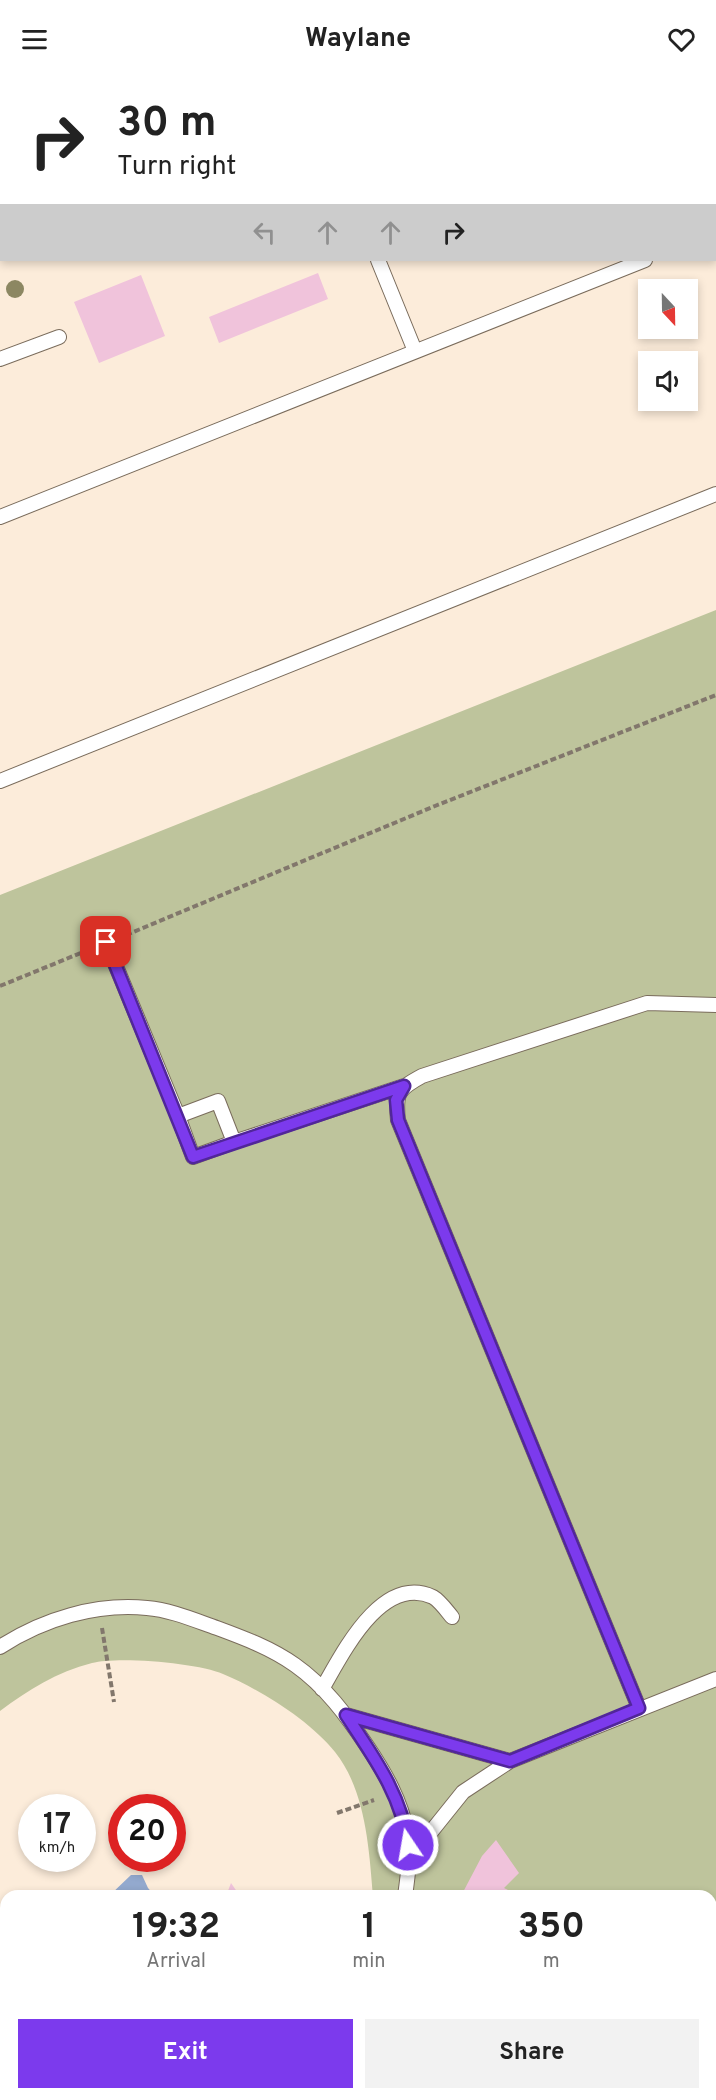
<!DOCTYPE html>
<html lang="en">
<head>
<meta charset="utf-8">
<style>
	:root { --surface:#fff; --page:#f2f2f2; --text:#222; --muted:#767676; --accent:#7c3aed }
	body { margin:0; font-family:Overpass,sans-serif; background:var(--page); color:var(--text); height:100vh; display:flex; flex-direction:column; font-size:22px; white-space:nowrap }
	* { box-sizing:border-box; margin:0 }
	p { font-size:20px; color:var(--muted) }
	.icon { flex:none; width:33px; height:33px; fill:none; stroke:currentColor; stroke-width:2; stroke-linecap:round; stroke-linejoin:round }
	.map { position:relative; flex:1; overflow:hidden }
	.panel { position:absolute; left:0px; top:1812px; width:717px; height:210px; display:flex; flex-direction:column; background:var(--surface); border-radius:18px 18px 0 0; box-shadow:0 3px 9px #0003 }
	.panel>* { flex:none }
	.hud { position:absolute; left:0px; top:0px; width:717px; height:183px; box-shadow:0 3px 9px #0003; background:#fff; color:var(--text); overflow:hidden }
	.needle { width:39px; rotate:158deg }
	.buttons { position:absolute; left:638px; top:201px; display:grid; gap:12px }
	.buttons a { display:grid; place-items:center; width:60px; height:60px; border-radius:0px; background:var(--surface); box-shadow:0 3px 9px #0003; font-size:30px }
	.speed { position:absolute; left:18px; top:1716px; display:flex; gap:12px; font-size:30px; font-weight:700; text-align:center }
	.speed>* { display:grid; place-content:center; width:78px; height:78px; border-radius:50%; background:var(--surface); box-shadow:0 3px 9px #0003; line-height:1 }
	.speed small { font-size:15px; font-weight:400 }
	.speed .limit { border:9px solid #d22; background:#fff; color:#111 }
	.pin { position:absolute; display:grid; place-items:center; width:51px; height:51px; color:#fff; margin:-26px; border-radius:12px; box-shadow:0 3px 9px #0006 }
	.me { position:absolute; width:66px; margin:-33px; rotate:348deg; stroke-linejoin:round; filter:drop-shadow(0 0 4px #0008) }
	.turn { display:flex; align-items:center; gap:21px; height:126px; padding:0 18px; font-size:27px }
	.turn .icon { width:78px; height:78px; stroke-width:2.5 }
	.turn b { display:block; font-size:42px; line-height:51px }
	.lanes { display:flex; align-items:center; height:57px; padding:0 18px; background:#0003; justify-content:center; gap:30px; direction:ltr }
	.lanes .off { opacity:.35 }
	.eta { display:flex; justify-content:space-evenly; align-items:center; height:102px; text-align:center }
	.eta b { font-size:36px; font-weight:700; line-height:42px }
	.action { display:flex; gap:12px; margin-top:auto; padding:12px 18px }
	.action a { flex:1; height:69px; border-radius:0px; background:var(--accent); color:#fff; font-size:24px; font-weight:700; line-height:69px; text-align:center }
	.action a+a { background:var(--page); color:var(--text) }
	header { display:flex; justify-content:space-between; align-items:center; height:78px; padding:0 18px; background:var(--surface); font-size:27px; font-weight:700 }
	.map>svg:first-child { display:block }
	.green { fill:#bec49c }
	.water { fill:#93a9ce }
	.building { fill:#f0c3db }
	.lines { fill:none; stroke-linecap:round; stroke-linejoin:round }
	.lane-casing { stroke:#7a6c5c; stroke-width:16 }
	.path { stroke:#82776c; stroke-width:4; stroke-dasharray:6 3; stroke-linecap:butt }
	.lane { stroke:#fff; stroke-width:14 }
	.tree { fill:#8c8762 }
	.route-casing { stroke:#51269a; stroke-width:15 }
	.route { stroke:#7c3aed; stroke-width:10 }
</style>
</head>
<body>
<header><svg class="icon" aria-label="menu" viewBox="0 0 24 24"><path d="M4 6h16M4 12h16M4 18h16"/></svg>Waylane<svg class="icon" aria-label="heart" viewBox="0 0 24 24"><path d="M12 20l-8-8c-3-5 5-10 8-4 3-6 11-1 8 4z"/></svg></header>
<div class="map">
<svg width="716" height="2022" viewBox="0 0 716 2022">
	<rect width="100%" height="100%" fill="#fcecda"/>
	<path class="green" d="M716,532V2022H318L321,2016H711V1818H373C369,1771 366,1713 335,1674C309,1642 261,1612 223,1596C199,1585 118,1578 92,1585C57,1594 28,1612 0,1633V817Z"/>
	<path class="water" d="M131,1797H142L148,1810L155,1818H109Z"/>
	<path class="building" d="M318,195L328,221L219,265L209,239Z
		M141,197L165,258L99,285L74,224Z
		M496,1762L519,1795L504,1810L512,1814V1818H461L482,1778Z
		M231,1805L240,1818H226Z
		M118,2016H178L179,2022H145L146,2018Z"/>
	<g class="lines">
		<defs>
			<path id="lane" d="M306,0V2
				M412,2L416,0
				M378,182L415,273
				M0,281L59,259
				M0,439L645,182
				M0,703L716,416
				M106,864L178,1038L218,1023L234,1064L404,1008
				M178,1038L193,1079L234,1064
				M0,1569C43,1541 96,1525 147,1530C171,1532 194,1542 217,1550C244,1560 271,1570 295,1587C325,1608 347,1638 367,1668C385,1695 401,1722 407,1755C411,1776 408,1797 405,1818
				M322,1611C342,1577 381,1495 433,1519C440,1523 447,1533 452,1539
				M639,1630L398,1042C395,1015 398,1011 422,998L647,925L716,927
				M346,1637L510,1683
				M410,1780L463,1714L510,1683L716,1601
				M353,2022L356,2016"/>
		</defs>
		<use href="#lane" class="lane-casing"/>
		<path class="path" d="M126,857L435,728L716,617
			M0,908L88,872
			M102,1550L114,1624
			M337,1735L374,1722"/>
		<use href="#lane" class="lane"/>
	</g>
	<circle class="tree" cx="15" cy="211" r="9"/>
	<g class="lines">
		<defs>
			<path id="route" d="M106,864L193,1079L404,1008L396,1022L398,1042L639,1630L510,1683L346,1637C373,1678 402,1717 408,1767"/>
		</defs>
		<use href="#route" class="route-casing"/>
		<use href="#route" class="route"/>
	</g>
</svg>
<div class="buttons">
<a><svg class="needle" viewBox="-14 -14 28 28"><path d="M0-13l5 13h-10z" fill="#e53935"/><path d="M0 13l5-13h-10z" fill="#767676"/></svg></a>
<a><svg class="icon" aria-label="sound" viewBox="0 0 24 24"><path d="M4 9h4l5-4v14l-5-4H4zM17 9q2 3 0 6"/></svg></a>
</div>
<div class="speed"><div>17<small>km/h</small></div><div class="limit">20</div></div>
<div class="pin" style="left:106px;top:864px;background:#d93025"><svg class="icon" aria-label="arrive" viewBox="0 0 24 24"><path d="M6 21V4h12l-3 4 3 4H6"/></svg></div>
<svg class="me" style="left:408px;top:1767px" viewBox="-20 -20 40 40"><circle r="17" fill="#7c3aed" stroke="#fff" stroke-width="3"/><path d="M0-11L8 9 0 5-8 9z" fill="#fff"/></svg>
<div class="hud">
<div class="turn"><svg class="icon" aria-label="right" viewBox="0 0 24 24"><path d="M7 20v-9h11M14 6l5 5-5 5"/></svg><div><b>30 m</b>Turn right</div></div>
<div class="lanes"><svg class="icon off" aria-label="left" viewBox="0 0 24 24"><path d="M17 20v-9H6M10 6l-5 5 5 5"/></svg><svg class="icon off" aria-label="ahead" viewBox="0 0 24 24"><path d="M12 20V5M6 11l6-6 6 6"/></svg><svg class="icon off" aria-label="ahead" viewBox="0 0 24 24"><path d="M12 20V5M6 11l6-6 6 6"/></svg><svg class="icon" aria-label="right" viewBox="0 0 24 24"><path d="M7 20v-9h11M14 6l5 5-5 5"/></svg></div>
</div>
<section class="panel">
<div class="eta">
<div><b>19:32</b><p>Arrival</p></div>
<div><b>1</b><p>min</p></div>
<div><b>350</b><p>m</p></div>
</div>
<div class="action"><a>Exit</a><a>Share</a></div>
</section>
</div>
</body>
</html>
